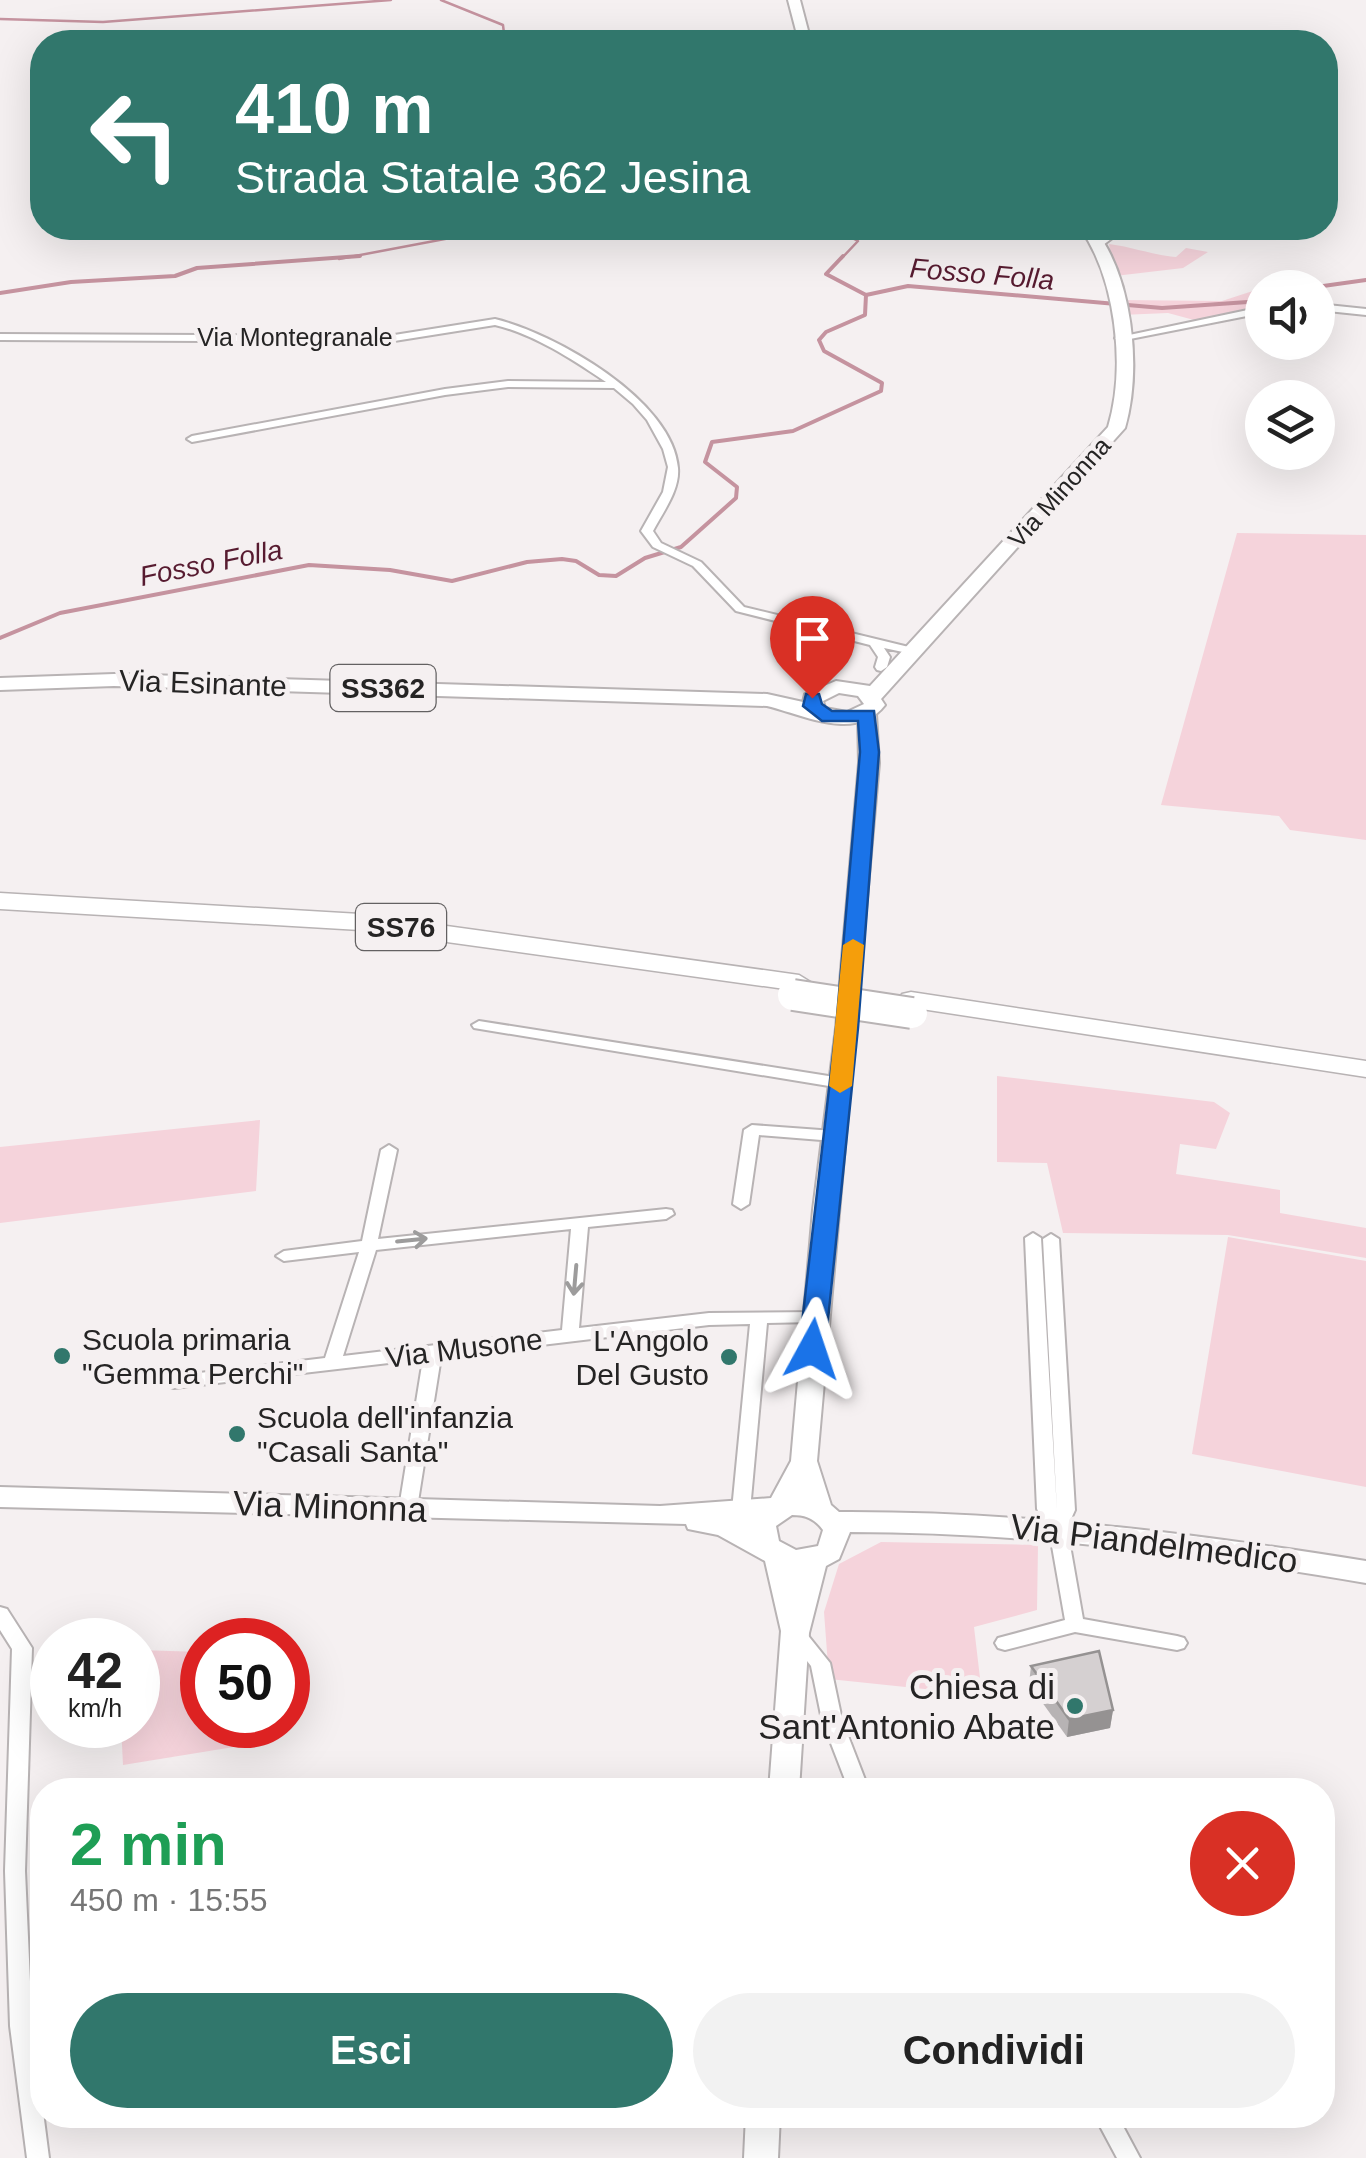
<!DOCTYPE html>
<html lang="it">
<head>
<meta charset="utf-8">
<style>
	:root { --surface:#fff; --page:#f2f2f2; --text:#222; --muted:#767676; --accent:#31776c }
	body { margin:0; font-family:Helvetica,sans-serif; background:var(--page); color:var(--text); height:100vh; display:flex; flex-direction:column; font-size:38px; white-space:nowrap }
	* { box-sizing:border-box; margin:0 }
	p { font-size:32px; color:var(--muted) }
	.icon { flex:none; width:55px; height:55px; fill:none; stroke:currentColor; stroke-width:2; stroke-linecap:round; stroke-linejoin:round }
	.map { position:relative; flex:1; overflow:hidden }
	.side { position:absolute; left:30px; top:1778px; width:1305px; height:350px; display:flex; flex-direction:column; background:var(--surface); border-radius:40px; box-shadow:0 10px 40px #0002 }
	.side>* { flex:none }
	.banner { position:absolute; left:30px; top:30px; width:1308px; height:210px; border-radius:40px; box-shadow:0 10px 40px #0002; background:#31776c; color:#fff; overflow:hidden }
	.buttons { position:absolute; left:1245px; top:270px; display:grid; gap:20px }
	.buttons a { display:grid; place-items:center; width:90px; height:90px; border-radius:50%; background:var(--surface); box-shadow:0 10px 40px #0002; font-size:50px }
	.speed { position:absolute; left:30px; top:1618px; display:flex; gap:20px; font-size:50px; font-weight:700; text-align:center }
	.speed>* { display:grid; place-content:center; width:130px; height:130px; border-radius:50%; background:var(--surface); box-shadow:0 10px 40px #0002; line-height:1 }
	.speed small { font-size:25px; font-weight:400 }
	.speed .limit { border:15px solid #d22; background:#fff; color:#111 }
	.pin { position:absolute; display:grid; place-items:center; width:85px; height:85px; color:#fff; margin:-102px -42px; border-radius:50% 50% 50% 0; rotate:-45deg; box-shadow:0 0 10px #0007 }
	.pin .icon { rotate:45deg }
	.me { position:absolute; width:110px; margin:-55px; rotate:5deg; stroke-linejoin:round; filter:drop-shadow(0 0 8px #0008) }
	.turn { display:flex; align-items:center; gap:35px; height:210px; padding:0 40px; font-size:45px }
	.turn .icon { width:130px; height:130px; stroke-width:2.5 }
	.turn b { display:block; font-size:70px; line-height:85px }
	.round { display:grid; place-items:center; flex:none; width:105px; height:105px; border-radius:52px; background:var(--page) }
	.summary { display:flex; align-items:center; justify-content:space-between; height:170px; padding:0 40px }
	h1 { font-size:60px; font-weight:600; line-height:75px; color:#1e9e55 }
	.primary-button { display:flex; gap:20px; margin-top:auto; padding:20px 40px }
	.primary-button a { flex:1; height:115px; border-radius:60px; background:var(--accent); color:#fff; font-size:40px; font-weight:600; line-height:115px; text-align:center }
	.primary-button a+a { background:var(--page); color:var(--text) }
	.map>svg:first-child { display:block }
	.green { fill:#f5d3db }
	.lines { fill:none; stroke-linecap:round; stroke-linejoin:round }
	.stream-far1 { stroke:#c5939f; stroke-width:2.5 }
	.stream { stroke:#c5939f; stroke-width:4 }
	.street-casing { stroke:#b8b3b4; stroke-width:4 }
	.secondary-casing { stroke:#b8b3b4; stroke-width:4 }
	.primary-casing { stroke:#b8b3b4; stroke-width:4 }
	.highway-casing { stroke:#b8b3b4; stroke-width:3 }
	.street { fill:#fff; fill-rule:evenodd }
	.secondary { fill:#fff; fill-rule:evenodd }
	.primary { fill:#fff; fill-rule:evenodd }
	.highway { fill:#fff; fill-rule:evenodd }
	.highway-bridge-casing { stroke:#b8b3b4; stroke-width:34; stroke-linecap:butt }
	.highway-bridge { stroke:#fff; stroke-width:30 }
	.wall { fill:#b7b3b4 }
	.shaded-wall { fill:#959292 }
	.building { fill:#d5d0d1; stroke:#959292; stroke-width:2.5 }
	.oneway { stroke:#9d9c9c }
	.route { fill:#1a73e8; stroke:#114b97; stroke-width:2.5 }
	.slow { fill:#f59e0b }
	.poi-dot { fill:#31776c; stroke:#f5f0f1; stroke-width:4 }
	.labels { text-anchor:middle; dominant-baseline:central; stroke-width:10; stroke-linejoin:round; paint-order:stroke }
	.far-street-label { font-size:25px; fill:#252424; stroke:#f5f0f1 }
	.far-water-label { font-size:28px; font-style:italic; fill:#571b30; stroke:#f5f0f1 }
	.shield { fill:#f5f0f1; stroke:#636162; stroke-width:2.5 }
	.shield-label { font-size:28px; font-weight:bold; fill:#252424 }
	.street-label { font-size:30px; fill:#252424; stroke:#f5f0f1 }
	.poi-label { font-size:30px; fill:#252424; stroke:#f5f0f1; text-anchor:start }
	.near-street-label { font-size:35px; fill:#252424; stroke:#f5f0f1 }
	.near-poi-label { font-size:35px; fill:#252424; stroke:#f5f0f1; text-anchor:end }
</style>
</head>
<body>
<div class="map">
<svg width="1366" height="2158" viewBox="0 0 1366 2158">
	<rect width="100%" height="100%" fill="#f5f0f1"/>
	<path class="green" d="M1109,244C1133,247 1152,255 1176,257L1186,248L1208,252L1183,268L1115,276Z
		M1262,288V308L1194,320L1168,313L1121,315L1120,300L1222,301Z
		M1237,533L1366,535V840L1290,830L1279,816L1161,805Z
		M997,1076L1214,1102L1230,1113L1216,1149L1180,1144L1176,1174L1280,1190V1213L1366,1228V1258L1228,1235L1063,1233L1047,1163L997,1162Z
		M260,1120L256,1191L0,1223V1147Z
		M1228,1237L1366,1261V1487L1192,1454Z
		M881,1542L1038,1545L1037,1610L974,1627L982,1695L829,1679L824,1612L839,1564Z
		M138,1650L202,1652V1725H250L246,1745L123,1765L121,1725H138Z"/>
	<g class="lines">
		<path class="stream-far1" d="M441,0L503,25L505,42
			M0,19L103,22L391,0
			M832,228L858,241L841,259
			M339,259L503,228"/>
		<path class="stream" d="M843,256L826,274L866,295
			M1309,288L1366,280
			M0,293L71,282L175,276L197,268L360,256
			M866,295L908,286L1162,308L1262,301
			M0,638L60,613L309,565L390,570L452,581L527,562L562,559L576,561L599,575L616,576L645,558L681,547L736,498L737,487L705,462L712,442L793,431L881,391L882,383L824,351L819,340L826,332L865,315L866,295"/>
		<defs>
			<path id="street" d="M1117,228H1126L1103,245H1097V241Z
				M1318,304L1366,309V315L1318,310Z
				M1262,307V313L1120,341L1115,338Z
				M495,319C554,333 673,400 678,468C680,490 663,512 653,531L661,543L701,562L744,607L917,649V655L884,648L890,657L887,667L881,671L877,670L875,667L878,657L870,645L736,611L693,566L653,547L641,531L663,492L668,467L663,449L647,420L633,404L614,388L508,387L445,395L192,442L187,439L192,436L445,389L508,381L606,382C573,360 534,334 495,325L388,342L0,340V334L388,336Z
				M479,1021L841,1078L849,1083L841,1088L474,1028L472,1025Z
				M752,1125L834,1131L842,1136L834,1141L759,1135L749,1204L741,1209L733,1204L744,1130Z
				M389,1145L397,1150L378,1239L666,1209L672,1210L674,1214L666,1219L588,1227L579,1328L709,1313L821,1312L823,1316L821,1320L815,1322L767,1323L750,1510L747,1515L741,1517L735,1515L732,1510L750,1324L709,1325L441,1357L417,1508L414,1513L408,1515L402,1513L399,1508L423,1359L174,1388L168,1386L165,1382L168,1378L174,1376L325,1358L359,1252L284,1261L276,1256L284,1251L362,1241L381,1150ZM571,1229L562,1330L343,1356L376,1250Z
				M1033,1233L1041,1238L1057,1511L1043,1239L1051,1234L1059,1239L1075,1510L1067,1528L1083,1619L1177,1636L1184,1638L1187,1643L1184,1648L1177,1650L1075,1632L1005,1650L998,1648L995,1643L998,1638L1065,1620L1049,1529L1037,1509L1025,1238Z
				M0,1607L7,1609L32,1648L25,1871L32,2026L49,2158H27L10,2026L5,1871L12,1649L0,1630Z
				M795,1626L802,1628L830,1663L842,1720L869,1790H849L822,1720L811,1666L785,1633L788,1628Z
				M1094,2115H1117L1140,2158H1117Z"/>
			<path id="secondary" d="M867,708L876,714L879,763L817,1461L831,1505L839,1512C1017,1511 1191,1533 1366,1561V1583C1195,1554 1024,1532 850,1532L839,1559L826,1566L809,1633L799,1790H769L781,1631L765,1561L718,1535L688,1529L686,1524L0,1507V1487L660,1506L771,1498L791,1461L813,1210L836,1028L859,763L858,714ZM792,1515C806,1515 815,1519 823,1530L818,1546L796,1550L779,1541L776,1526Z
				M746,2115H780L778,2158H744Z"/>
			<path id="primary" d="M788,0H800L811,42H799Z
				M1080,228H1094C1133,277 1142,369 1125,428L881,699L885,705C856,742 804,715 767,706L114,686L0,690V678L114,674L767,694L803,702L805,694L836,681L870,686L1108,427C1126,368 1116,278 1080,228ZM839,693L858,696L864,704L847,712L825,708L823,701Z"/>
			<path id="highway" d="M0,893L360,914L799,975L812,983L799,991L360,930L0,909Z
				M911,992L1366,1061V1077L902,1006L898,1000L902,994Z"/>
		</defs>
		<use href="#street" class="street-casing"/>
		<use href="#secondary" class="secondary-casing"/>
		<use href="#primary" class="primary-casing"/>
		<use href="#highway" class="highway-casing"/>
		<use href="#street" class="street"/>
		<use href="#secondary" class="secondary"/>
		<use href="#primary" class="primary"/>
		<use href="#highway" class="highway"/>
		<defs>
			<path id="highway-bridge" d="M793,995L912,1013"/>
		</defs>
		<use href="#highway-bridge" class="highway-bridge-casing"/>
		<use href="#highway-bridge" class="highway-bridge"/>
	</g>
	<path class="wall" d="M1031,1666L1113,1710L1110,1728L1067,1737L1029,1684Z"/>
	<path class="shaded-wall" d="M1113,1710L1110,1728L1067,1737L1069,1719Z"/>
	<path class="building" d="M1099,1651L1113,1710L1069,1719L1031,1666Z"/>
	<defs><path id="oneway-shaft" d="M-6 0H5M1.5-3L5.5 0L1.5 3" fill="none" stroke-width="1.6" stroke-linecap="round" stroke-linejoin="round" transform="scale(2.5)"/></defs>
	<g class="oneway">
		<use href="#oneway-shaft" transform="translate(412 1240) rotate(-6)"/>
		<use href="#oneway-shaft" transform="translate(575 1280) rotate(95)"/>
	</g>
	<path class="route" d="M806,694H819L822,704L832,711H874L879,752L858,1028L825,1349L812,1358L799,1349L836,1028L860,752L858,721H822L803,706Z"/>
	<path class="slow" d="M853,939L864,945L852,1086L840,1093L829,1086L843,945Z"/>
	<g class="poi-dot">
		<circle cx="62" cy="1356" r="10"/>
		<circle cx="729" cy="1357" r="10"/>
		<circle cx="237" cy="1434" r="10"/>
		<circle cx="1075" cy="1706" r="10"/>
	</g>
	<g class="labels">
		<g class="far-street-label">
			<text x="295" y="337">Via Montegranale</text>
			<text transform="translate(1059 492) rotate(-48)">Via Minonna</text>
		</g>
		<g class="far-water-label">
			<text transform="translate(982 274) rotate(5)">Fosso Folla</text>
			<text transform="translate(211 563) rotate(-11)">Fosso Folla</text>
		</g>
		<g class="shield">
			<rect x="330.5" y="665" width="105" height="46" rx="8"/>
			<rect x="356" y="904" width="90" height="46" rx="8"/>
		</g>
		<g class="shield-label">
			<text x="383" y="688">SS362</text>
			<text x="401" y="927">SS76</text>
		</g>
		<g class="street-label">
			<text transform="translate(203 683) rotate(2)">Via Esinante</text>
			<text transform="translate(464 1348) rotate(-7)">Via Musone</text>
		</g>
		<g class="poi-label">
			<text x="82" y="1339">Scuola primaria<tspan x="82" dy="34">"Gemma Perchi"</tspan></text>
			<text x="709" y="1340" text-anchor="end">L'Angolo<tspan x="709" dy="34">Del Gusto</tspan></text>
			<text x="257" y="1417">Scuola dell'infanzia<tspan x="257" dy="34">"Casali Santa"</tspan></text>
		</g>
		<g class="near-street-label">
			<text transform="translate(330 1506) rotate(2)">Via Minonna</text>
			<text transform="translate(1154 1543) rotate(7)">Via Piandelmedico</text>
		</g>
		<g class="near-poi-label">
			<text x="1055" y="1686">Chiesa di<tspan x="1055" dy="40">Sant'Antonio Abate</tspan></text>
		</g>
	</g>
</svg>
<div class="buttons">
<a><svg class="icon" aria-label="sound" viewBox="0 0 24 24"><path d="M4 9h4l5-4v14l-5-4H4zM17 9q2 3 0 6"/></svg></a>
<a><svg class="icon" aria-label="layers" viewBox="0 0 24 24"><path d="M12 4l9 5-9 5-9-5zM3 14l9 5 9-5"/></svg></a>
</div>
<div class="speed"><div>42<small>km/h</small></div><div class="limit">50</div></div>
<div class="pin" style="left:812px;top:698px;background:#d93025"><svg class="icon" aria-label="arrive" viewBox="0 0 24 24"><path d="M6 21V4h12l-3 4 3 4H6"/></svg></div>
<svg class="me" style="left:812px;top:1349px" viewBox="-20 -20 40 40"><path d="M0-17L14 15 0 8-14 15z" fill="#1a73e8" stroke="#fff" stroke-width="4"/></svg>
<div class="banner">
<div class="turn"><svg class="icon" aria-label="left" viewBox="0 0 24 24"><path d="M17 20v-9H6M10 6l-5 5 5 5"/></svg><div><b>410 m</b>Strada Statale 362 Jesina</div></div>
</div>
<section class="side">
<div class="summary"><div><h1>2 min</h1><p>450 m · 15:55</p></div><a class="round" style="background:#d93025;color:#fff"><svg class="icon" aria-label="close" viewBox="0 0 24 24"><path d="M6 6l12 12M18 6L6 18"/></svg></a></div>
<div class="primary-button"><a>Esci</a><a>Condividi</a></div>
</section>
</div>
</body>
</html>
